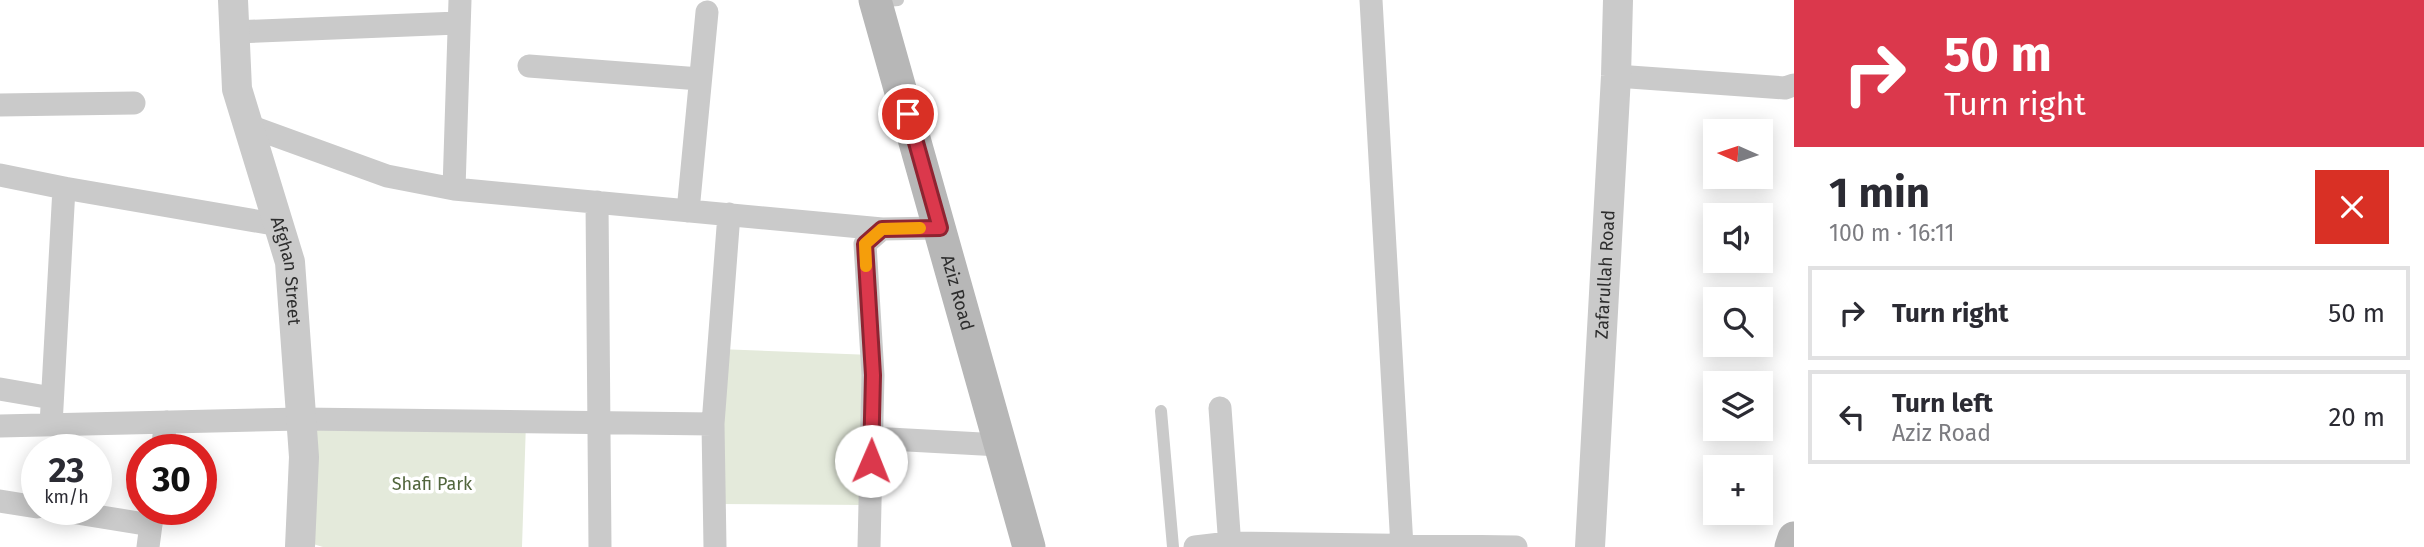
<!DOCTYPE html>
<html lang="en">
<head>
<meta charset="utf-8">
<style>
	:root { --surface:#fff; --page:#f2f2f3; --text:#2b2b33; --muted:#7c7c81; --line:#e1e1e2 }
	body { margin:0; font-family:"Fira Sans",sans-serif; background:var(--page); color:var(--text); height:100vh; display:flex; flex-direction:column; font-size:26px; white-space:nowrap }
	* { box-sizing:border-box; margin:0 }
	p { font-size:23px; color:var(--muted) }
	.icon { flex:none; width:38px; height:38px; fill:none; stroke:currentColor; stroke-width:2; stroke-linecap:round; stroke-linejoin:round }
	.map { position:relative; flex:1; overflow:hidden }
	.details { display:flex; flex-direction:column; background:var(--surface); width:630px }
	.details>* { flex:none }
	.hud { background:#db384c; color:#fff; overflow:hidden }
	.needle { width:46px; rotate:273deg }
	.fabs { position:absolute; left:1703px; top:119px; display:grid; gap:14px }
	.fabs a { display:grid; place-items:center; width:70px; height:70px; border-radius:0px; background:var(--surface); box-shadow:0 4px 18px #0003; font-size:35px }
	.speed { position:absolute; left:21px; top:434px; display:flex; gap:14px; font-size:35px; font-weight:700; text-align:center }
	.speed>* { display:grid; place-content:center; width:91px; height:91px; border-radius:50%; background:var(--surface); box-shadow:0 4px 18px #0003; line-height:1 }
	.speed small { font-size:18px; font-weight:400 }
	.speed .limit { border:10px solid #d22; background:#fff; color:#111 }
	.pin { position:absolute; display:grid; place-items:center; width:60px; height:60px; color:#fff; margin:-30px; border:4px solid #fff; border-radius:50%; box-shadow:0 2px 7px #0007 }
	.me { position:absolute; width:77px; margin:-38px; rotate:1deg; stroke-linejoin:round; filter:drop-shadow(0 0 5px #0008) }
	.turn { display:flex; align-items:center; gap:24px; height:147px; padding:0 35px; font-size:32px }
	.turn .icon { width:91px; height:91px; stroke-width:2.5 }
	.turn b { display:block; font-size:49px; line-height:60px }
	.round { display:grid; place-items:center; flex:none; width:74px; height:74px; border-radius:0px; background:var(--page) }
	.summary { display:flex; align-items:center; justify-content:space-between; height:119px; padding:0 35px }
	h1 { font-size:42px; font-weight:700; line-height:52px }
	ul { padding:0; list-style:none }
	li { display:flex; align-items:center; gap:21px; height:94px; margin:0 14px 10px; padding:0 21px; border:4px solid var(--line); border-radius:0px }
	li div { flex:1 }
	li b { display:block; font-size:26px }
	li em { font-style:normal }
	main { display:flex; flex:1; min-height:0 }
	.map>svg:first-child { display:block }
	.green { fill:#e4eadb }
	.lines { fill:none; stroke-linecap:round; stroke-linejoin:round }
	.service { stroke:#cacaca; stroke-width:12 }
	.minor { stroke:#cacaca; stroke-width:23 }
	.tertiary { stroke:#cacaca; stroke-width:30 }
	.secondary { stroke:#b7b7b7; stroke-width:33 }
	.route-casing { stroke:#8e2431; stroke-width:18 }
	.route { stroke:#db384c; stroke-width:12 }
	.slow { stroke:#f59e0b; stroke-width:12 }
	.labels { text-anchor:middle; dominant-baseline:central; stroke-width:7; stroke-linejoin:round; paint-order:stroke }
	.street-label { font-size:18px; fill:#2d2d2d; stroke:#fff }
	.park-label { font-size:18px; fill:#52663d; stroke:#fff }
</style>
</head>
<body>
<main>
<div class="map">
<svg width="1794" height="547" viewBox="0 0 1794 547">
	<rect width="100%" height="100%" fill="#fff"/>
	<path class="green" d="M718,349L872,355L870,505L715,504Z
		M301,419L526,422L522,547H323L300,540Z"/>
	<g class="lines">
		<path class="service" d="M876,2L898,0
			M1161,411L1173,547"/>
		<path class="minor" d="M1371,0L1402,547
			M234,32L458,23
			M529,66L700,79
			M1616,76L1785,88L1794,85
			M0,105L134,103
			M249,126L387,176L454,189L882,229L940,228
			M0,175L64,188L279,225
			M454,189L460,0
			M597,202L600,547
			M688,211L707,12
			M0,389L52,398
			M1220,408L1230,547
			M51,425L64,188
			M0,426L301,419L713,424
			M871,438L1000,445
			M162,450L166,422
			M0,501L37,507
			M52,509L151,525
			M148,547L153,509
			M715,547L713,424L729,214
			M869,547L873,375L865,244L882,229
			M1195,547L1229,543L1516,547"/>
		<g class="tertiary">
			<path id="s1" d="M233,0L237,89L290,262L304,457L300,547"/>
			<path id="s2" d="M1590,547L1616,76L1618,0"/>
		</g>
		<g class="secondary">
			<path id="s3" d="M875,0L1029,547"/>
			<path d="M1791,547L1794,538"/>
		</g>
	</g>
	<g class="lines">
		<defs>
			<path id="route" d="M871,461L873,375L865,244L882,229L940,228L908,114"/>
		</defs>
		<use href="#route" class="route-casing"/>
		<use href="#route" class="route"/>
		<path class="slow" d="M866,266L865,244L882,229L920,228"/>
	</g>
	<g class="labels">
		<g class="street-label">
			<text stroke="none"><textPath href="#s1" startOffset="278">Afghan Street</textPath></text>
			<text stroke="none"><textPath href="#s2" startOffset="273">Zafarullah Road</textPath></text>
			<text stroke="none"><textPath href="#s3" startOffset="304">Aziz Road</textPath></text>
		</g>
		<g class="park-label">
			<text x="432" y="484">Shafi Park</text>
		</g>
	</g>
</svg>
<div class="fabs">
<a><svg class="needle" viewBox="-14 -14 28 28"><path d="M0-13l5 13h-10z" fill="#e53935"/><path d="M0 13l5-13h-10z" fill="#7c7c81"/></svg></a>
<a><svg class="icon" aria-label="sound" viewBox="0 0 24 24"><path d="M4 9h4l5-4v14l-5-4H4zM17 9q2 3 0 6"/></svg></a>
<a><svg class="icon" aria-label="search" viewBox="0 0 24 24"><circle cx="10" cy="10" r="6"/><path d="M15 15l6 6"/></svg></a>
<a><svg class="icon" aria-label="layers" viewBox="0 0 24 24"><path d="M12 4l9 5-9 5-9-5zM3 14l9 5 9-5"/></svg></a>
<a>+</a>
</div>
<div class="speed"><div>23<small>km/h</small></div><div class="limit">30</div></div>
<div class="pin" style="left:908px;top:114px;background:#d93025"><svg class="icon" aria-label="arrive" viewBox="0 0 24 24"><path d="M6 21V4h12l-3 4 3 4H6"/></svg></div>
<svg class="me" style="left:871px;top:461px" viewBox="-20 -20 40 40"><circle r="19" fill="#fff"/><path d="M0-13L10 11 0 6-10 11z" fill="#db384c"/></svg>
</div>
<section class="details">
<div class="hud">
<div class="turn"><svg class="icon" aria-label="right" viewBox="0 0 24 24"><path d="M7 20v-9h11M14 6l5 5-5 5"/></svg><div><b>50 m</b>Turn right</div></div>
</div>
<div class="summary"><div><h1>1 min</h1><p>100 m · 16:11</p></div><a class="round" style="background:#d93025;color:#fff"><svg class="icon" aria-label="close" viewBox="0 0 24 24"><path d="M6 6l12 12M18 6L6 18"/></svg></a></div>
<ul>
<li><svg class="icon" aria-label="right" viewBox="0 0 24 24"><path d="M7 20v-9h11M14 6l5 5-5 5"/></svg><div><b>Turn right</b></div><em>50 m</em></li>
<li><svg class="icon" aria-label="left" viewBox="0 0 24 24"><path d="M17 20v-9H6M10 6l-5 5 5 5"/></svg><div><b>Turn left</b><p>Aziz Road</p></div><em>20 m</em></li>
</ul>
</section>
</main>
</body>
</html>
